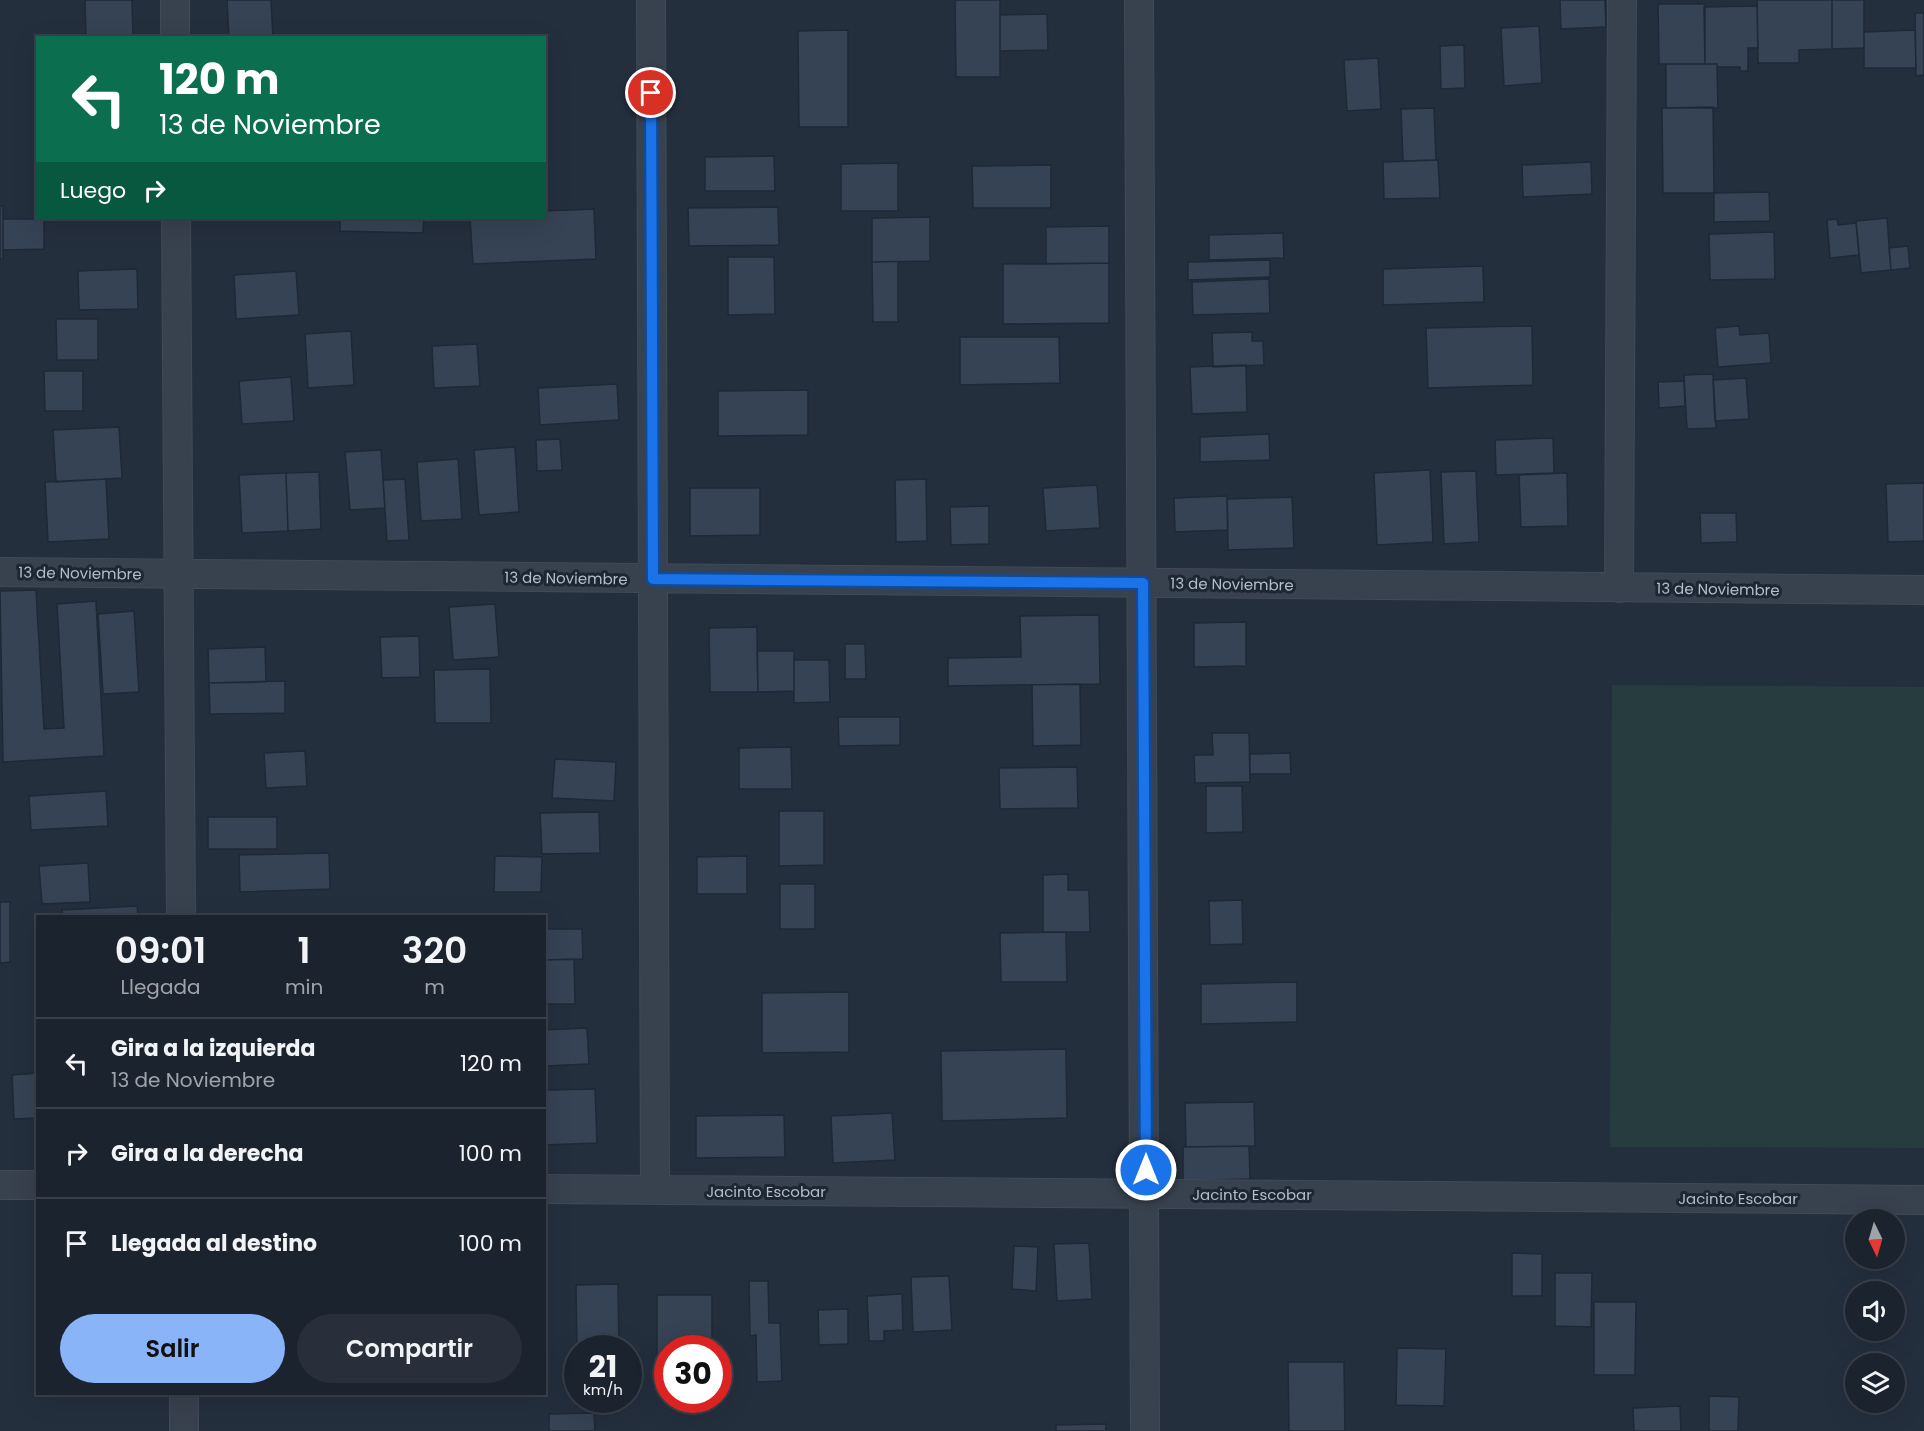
<!DOCTYPE html>
<html lang="es">
<head>
<meta charset="utf-8">
<style>
	:root { --surface:#1b232e; --page:#282f3a; --text:#f1f3f6; --muted:#a0a4aa; --line:#39404a; --accent:#8ab4f8 }
	body { margin:0; font-family:Poppins,sans-serif; background:var(--page); color:var(--text); height:100vh; display:flex; flex-direction:column; font-size:22px; white-space:nowrap }
	* { box-sizing:border-box; margin:0 }
	p { font-size:20px; color:var(--muted) }
	.icon { flex:none; width:33px; height:33px; fill:none; stroke:currentColor; stroke-width:2; stroke-linecap:round; stroke-linejoin:round }
	.map { position:relative; flex:1; overflow:hidden }
	.details { position:absolute; left:36px; top:915px; width:510px; height:480px; display:flex; flex-direction:column; background:var(--surface); border-radius:0px; box-shadow:0 6px 24px #0002,0 0 0 2px var(--line) }
	.details>* { flex:none }
	.banner { position:absolute; left:36px; top:36px; width:510px; height:183px; border-radius:0px; box-shadow:0 6px 24px #0002,0 0 0 2px var(--line); background:#0b6e4f; color:#fff; overflow:hidden }
	.needle { width:39px; rotate:175deg }
	.buttons { position:absolute; left:1845px; top:1209px; display:grid; gap:12px }
	.buttons a { display:grid; place-items:center; width:60px; height:60px; border-radius:50%; background:var(--surface); box-shadow:0 6px 24px #0002,0 0 0 2px var(--line); font-size:30px }
	.speed { position:absolute; left:564px; top:1335px; display:flex; gap:12px; font-size:30px; font-weight:700; text-align:center }
	.speed>* { display:grid; place-content:center; width:78px; height:78px; border-radius:50%; background:var(--surface); box-shadow:0 6px 24px #0002,0 0 0 2px var(--line); line-height:1 }
	.speed small { font-size:15px; font-weight:400 }
	.speed .limit { border:9px solid #d22; background:#fff; color:#111 }
	.pin { position:absolute; display:grid; place-items:center; width:51px; height:51px; color:#fff; margin:-26px; border:3px solid #fff; border-radius:50%; box-shadow:0 2px 6px #0007 }
	.me { position:absolute; width:66px; margin:-33px; rotate:0deg; stroke-linejoin:round; filter:drop-shadow(0 0 4px #0008) }
	.turn { display:flex; align-items:center; gap:21px; height:126px; padding:0 24px; font-size:27px }
	.turn .icon { width:78px; height:78px; stroke-width:2.5 }
	.turn b { display:block; font-size:42px; line-height:51px }
	.then { display:flex; align-items:center; height:57px; padding:0 24px; background:#0003; gap:12px; font-size:22px }
	.eta { display:flex; justify-content:space-evenly; align-items:center; height:102px; text-align:center }
	.eta b { font-size:36px; font-weight:600; line-height:42px }
	.primary-button { display:flex; gap:12px; margin-top:auto; padding:12px 24px }
	.primary-button a { flex:1; height:69px; border-radius:36px; background:var(--accent); color:#111; font-size:24px; font-weight:600; line-height:69px; text-align:center }
	.primary-button a+a { background:var(--page); color:var(--text) }
	ul { padding:0; list-style:none }
	li { display:flex; align-items:center; gap:18px; height:90px; padding:0 24px; border-top:2px solid var(--line) }
	li div { flex:1 }
	li b { display:block; font-size:22px }
	li em { font-style:normal }
	.map>svg:first-child { display:block }
	.green { fill:#263c3f }
	.building { fill:#364354; stroke:#1f2835; stroke-width:1.5 }
	.lines { fill:none; stroke-linecap:round; stroke-linejoin:round }
	.minor-casing { stroke:#414a57; stroke-width:30 }
	.minor { stroke:#38414e; stroke-width:28 }
	.route-casing { stroke:#114b97; stroke-width:15 }
	.route { stroke:#1a73e8; stroke-width:10 }
	.labels { text-anchor:middle; dominant-baseline:central; stroke-width:6; stroke-linejoin:round; paint-order:stroke }
	.street-label { font-size:15px; fill:#b4bcc9; stroke:#1d2633 }
</style>
</head>
<body>
<div class="map">
<svg width="1924" height="1431" viewBox="0 0 1924 1431">
	<rect width="100%" height="100%" fill="#242f3e"/>
	<path class="green" d="M1612,685L1924,687V1148L1610,1147Z"/>
	<path class="building" d="M85,0H132L133,38H86Z
		M227,0H271L273,38H229Z
		M955,0H1000V77H956Z
		M1560,0H1605L1606,27L1561,29Z
		M1757,0H1832V49L1799,50V63H1758Z
		M1832,0H1864V48L1832,49Z
		M1658,4H1705V64H1659Z
		M1757,6L1758,48H1748V71H1740V67H1717V64H1705L1704,7Z
		M1915,13H1924V75L1916,76Z
		M1047,14L1048,50L1000,51V15Z
		M1539,26L1542,83L1504,86L1501,28Z
		M848,30V127H799L798,31Z
		M1915,30L1916,68H1864V32Z
		M1464,45L1465,88L1441,89L1440,46Z
		M1378,58L1381,109L1347,111L1344,60Z
		M1666,64H1717L1718,108H1666Z
		M1713,107L1714,193H1663L1662,108Z
		M1434,108L1436,160L1403,161L1401,109Z
		M774,156L775,191H705V157Z
		M1438,160L1440,198L1384,199L1383,162Z
		M1591,162L1592,194L1523,197L1522,165Z
		M898,163V211H841V164Z
		M1051,165V208H973L972,166Z
		M1769,192L1770,221L1714,222V193Z
		M0,206H3V259H0Z
		M778,207L779,245L689,246L688,208Z
		M594,209L596,259L473,264L470,218H544V211Z
		M930,217V261L872,262V218Z
		M340,218H424L423,233L340,231Z
		M1887,218L1891,270L1861,273L1856,221Z
		M3,219H44V249L3,250Z
		M1837,219L1838,225L1856,223L1859,255L1830,258L1827,220Z
		M1109,226V263L1046,264V227Z
		M1774,232L1775,279L1710,280L1709,234Z
		M1283,233L1284,258L1209,260V235Z
		M1908,246L1910,268L1891,270L1889,248Z
		M728,257H774L775,314L728,315Z
		M1270,260V277L1188,280V262Z
		M872,262H898V322H873Z
		M1109,263V323L1003,324V264Z
		M1483,266L1484,302L1383,305V269Z
		M137,269L138,309L79,310L78,271Z
		M296,271L299,315L236,319L234,275Z
		M1269,279L1270,313L1193,315L1192,282Z
		M56,319H98V360H57Z
		M1532,326L1533,385L1428,388L1426,328Z
		M1739,326L1740,335L1769,333L1771,363L1718,367L1715,328Z
		M351,331L354,385L308,388L305,334Z
		M1252,332V341H1263L1264,365L1213,367L1212,333Z
		M960,337H1059L1060,383L960,385Z
		M477,344L480,386L434,388L432,346Z
		M1246,365L1247,412L1192,414L1190,367Z
		M44,371H83V411H45Z
		M1713,374L1716,428L1687,429L1684,375Z
		M291,377L294,421L242,424L239,381Z
		M1746,378L1749,419L1715,421L1713,380Z
		M1684,381L1685,406L1659,408L1658,382Z
		M617,384L619,420L540,425L538,388Z
		M808,390V435L718,436V391Z
		M119,427L122,478L56,482L53,430Z
		M1269,434L1270,460L1200,462V437Z
		M1553,438L1554,473L1496,475L1495,440Z
		M560,439L562,470L537,471L536,440Z
		M515,447L519,512L479,515L474,450Z
		M381,450L385,508L350,510L345,452Z
		M458,459L462,519L421,521L417,462Z
		M1430,470L1433,542L1377,545L1374,473Z
		M1476,471L1479,542L1444,544L1441,472Z
		M319,472L321,529L288,531L286,473Z
		M286,473L288,531L242,533L239,475Z
		M1567,473L1568,526L1521,527L1519,475Z
		M106,479L109,539L48,542L45,482Z
		M405,479L409,540L387,541L383,480Z
		M926,479L927,541L896,542L895,480Z
		M1924,483V541L1888,542L1886,484Z
		M1097,485L1100,528L1046,531L1043,488Z
		M690,488H760V535L690,536Z
		M1227,496L1228,530L1175,532L1174,498Z
		M1292,497L1294,548L1228,550L1227,499Z
		M989,506V544L951,545L950,507Z
		M1700,513H1736L1737,542L1701,543Z
		M36,590L44,729L64,728L57,604L96,601L104,756L3,762L0,591Z
		M495,604L499,657L453,660L449,607Z
		M134,611L139,692L103,694L98,614Z
		M1099,615L1100,684L948,686V658L1021,657L1020,616Z
		M1246,622V666L1194,667V623Z
		M757,627L758,692H710L709,628Z
		M419,636L420,677L382,678L380,637Z
		M845,644H865L866,679H845Z
		M265,647L266,682L209,683L208,649Z
		M757,651H794V691L758,692Z
		M794,660H829L830,702L794,703Z
		M490,669L491,723H435L434,670Z
		M285,681V713L210,714L209,683Z
		M1080,684L1081,745L1033,746L1032,685Z
		M838,717H900V745L839,746Z
		M1212,733H1249L1250,782L1195,783L1194,755H1213Z
		M791,747L792,789H739V748Z
		M305,751L307,786L266,788L264,753Z
		M1290,753L1291,774H1250V754Z
		M555,759L616,762L614,801L552,798Z
		M1077,767L1078,808L1000,809L999,768Z
		M1206,786H1242L1243,832L1206,833Z
		M106,791L108,826L31,830L29,796Z
		M779,811H824V865L779,866Z
		M599,812L600,853L542,854L540,813Z
		M208,817H277V849H208Z
		M329,853L330,889L240,892L239,855Z
		M495,856L542,857L541,892H494Z
		M747,856V894H697V857Z
		M88,863L90,902L42,904L39,866Z
		M1068,874V890H1089L1090,932H1043V875Z
		M780,884H815V929H780Z
		M1242,900L1243,944L1210,945L1209,901Z
		M0,902H10V962L0,963Z
		M137,906L138,916H63L62,910Z
		M544,929H582L583,959L544,960Z
		M1066,932L1067,982H1001L1000,933Z
		M574,959L575,1004H544V960Z
		M1297,982V1022L1201,1024V984Z
		M849,992V1052L762,1053V993Z
		M587,1028L589,1064L544,1066V1030Z
		M1066,1049L1067,1118L942,1121L941,1051Z
		M38,1073V1118L14,1119L12,1075Z
		M595,1089L597,1143L544,1145V1090Z
		M1254,1102L1255,1146L1186,1147L1185,1103Z
		M892,1113L895,1160L833,1163L831,1116Z
		M784,1115L785,1157L696,1158V1116Z
		M1249,1146L1250,1179L1183,1181V1147Z
		M1089,1243L1092,1299L1057,1301L1054,1244Z
		M1014,1246L1038,1247L1036,1291L1012,1289Z
		M1512,1253L1542,1254V1296H1512Z
		M1555,1273H1592L1591,1327L1555,1326Z
		M949,1276L952,1330L913,1332L911,1277Z
		M749,1281H768L769,1323H780L782,1381L757,1382L756,1335L750,1336Z
		M618,1284L619,1348H578L577,1352L576,1285Z
		M902,1294L903,1330L884,1331V1341H869L867,1296Z
		M657,1295H712V1348H668V1377H657Z
		M1594,1302H1636L1635,1375H1594Z
		M848,1309V1344L819,1345L818,1310Z
		M1397,1348L1446,1349L1444,1406L1396,1405Z
		M1288,1362H1344L1345,1431H1289Z
		M1709,1396L1739,1397L1738,1431H1709Z
		M1680,1406L1681,1431H1634L1633,1408Z
		M594,1413L595,1431H549V1414Z
		M1106,1424V1431H1056V1425Z"/>
	<g class="lines">
		<defs>
			<path id="minor" d="M175,0V38
				M651,0L655,1190
				M1139,0L1145,1431
				M176,218L181,916
				M0,572L1924,590
				M1619,588L1622,0
				M0,1185H38
				M544,1189L1924,1200
				M184,1394V1431"/>
		</defs>
		<use href="#minor" class="minor-casing"/>
		<use href="#minor" class="minor"/>
	</g>
	<g class="lines">
		<defs>
			<path id="route" d="M651,93L653,579L1143,583L1146,1170"/>
		</defs>
		<use href="#route" class="route-casing"/>
		<use href="#route" class="route"/>
	</g>
	<g class="labels">
		<g class="street-label">
			<text transform="translate(80 573) rotate(1)">13 de Noviembre</text>
			<text transform="translate(566 578) rotate(1)">13 de Noviembre</text>
			<text transform="translate(1232 584) rotate(1)">13 de Noviembre</text>
			<text transform="translate(1718 589) rotate(1)">13 de Noviembre</text>
			<text x="766" y="1191">Jacinto Escobar</text>
			<text x="1252" y="1194">Jacinto Escobar</text>
			<text x="1738" y="1198">Jacinto Escobar</text>
		</g>
	</g>
</svg>
<div class="buttons">
<a><svg class="needle" viewBox="-14 -14 28 28"><path d="M0-13l5 13h-10z" fill="#e53935"/><path d="M0 13l5-13h-10z" fill="#a0a4aa"/></svg></a>
<a><svg class="icon" aria-label="sound" viewBox="0 0 24 24"><path d="M4 9h4l5-4v14l-5-4H4zM17 9q2 3 0 6"/></svg></a>
<a><svg class="icon" aria-label="layers" viewBox="0 0 24 24"><path d="M12 4l9 5-9 5-9-5zM3 14l9 5 9-5"/></svg></a>
</div>
<div class="speed"><div>21<small>km/h</small></div><div class="limit">30</div></div>
<div class="pin" style="left:651px;top:93px;background:#d93025"><svg class="icon" aria-label="arrive" viewBox="0 0 24 24"><path d="M6 21V4h12l-3 4 3 4H6"/></svg></div>
<svg class="me" style="left:1146px;top:1170px" viewBox="-20 -20 40 40"><circle r="17" fill="#1a73e8" stroke="#fff" stroke-width="3"/><path d="M0-11L8 9 0 5-8 9z" fill="#fff"/></svg>
<div class="banner">
<div class="turn"><svg class="icon" aria-label="left" viewBox="0 0 24 24"><path d="M17 20v-9H6M10 6l-5 5 5 5"/></svg><div><b>120 m</b>13 de Noviembre</div></div>
<div class="then">Luego<svg class="icon" aria-label="right" viewBox="0 0 24 24"><path d="M7 20v-9h11M14 6l5 5-5 5"/></svg></div>
</div>
<section class="details">
<div class="eta">
<div><b>09:01</b><p>Llegada</p></div>
<div><b>1</b><p>min</p></div>
<div><b>320</b><p>m</p></div>
</div>
<ul>
<li><svg class="icon" aria-label="left" viewBox="0 0 24 24"><path d="M17 20v-9H6M10 6l-5 5 5 5"/></svg><div><b>Gira a la izquierda</b><p>13 de Noviembre</p></div><em>120 m</em></li>
<li><svg class="icon" aria-label="right" viewBox="0 0 24 24"><path d="M7 20v-9h11M14 6l5 5-5 5"/></svg><div><b>Gira a la derecha</b></div><em>100 m</em></li>
<li><svg class="icon" aria-label="arrive" viewBox="0 0 24 24"><path d="M6 21V4h12l-3 4 3 4H6"/></svg><div><b>Llegada al destino</b></div><em>100 m</em></li>
</ul>
<div class="primary-button"><a>Salir</a><a>Compartir</a></div>
</section>
</div>
</body>
</html>
